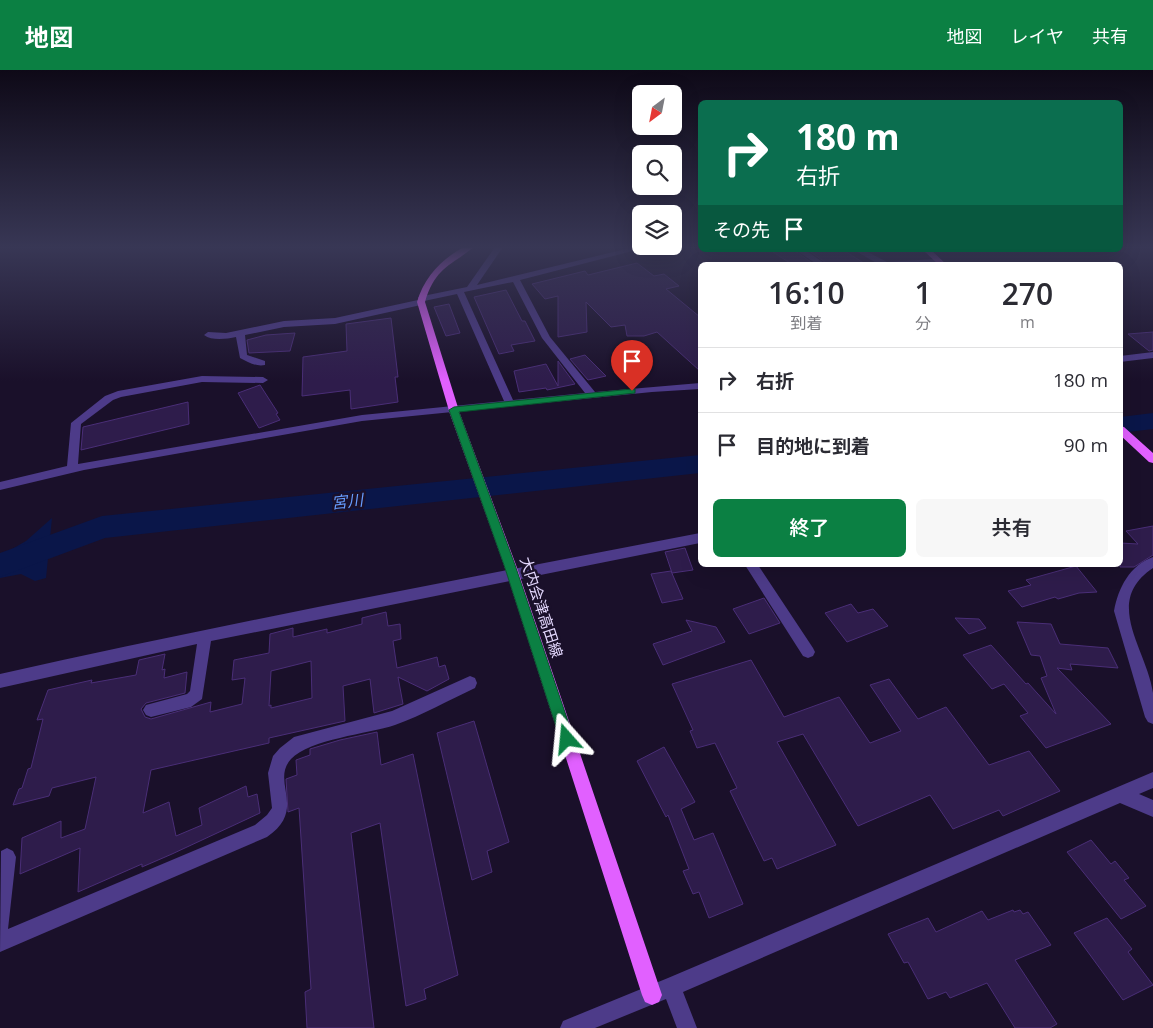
<!DOCTYPE html>
<html lang="ja">
<head>
<meta charset="utf-8">
<style>
	:root { --surface:#fff; --page:#f7f7f7; --text:#2b2b33; --muted:#7c7c81; --line:#e1e1e2; --accent:#0b8043 }
	body { margin:0; font-family:"Open Sans","Noto Sans JP",sans-serif; background:var(--page); color:var(--text); height:100vh; display:flex; flex-direction:column; font-size:19px; white-space:nowrap }
	* { box-sizing:border-box; margin:0 }
	p { font-size:16px; color:var(--muted) }
	.icon { flex:none; width:28px; height:28px; fill:none; stroke:currentColor; stroke-width:2; stroke-linecap:round; stroke-linejoin:round }
	.map { position:relative; flex:1; overflow:hidden }
	.drawer { position:absolute; left:698px; top:192px; width:425px; height:305px; display:flex; flex-direction:column; background:var(--surface); border-radius:8px; box-shadow:0 5px 20px #0002 }
	.drawer>* { flex:none }
	.top-card { position:absolute; left:698px; top:30px; width:425px; height:152px; border-radius:8px; box-shadow:0 5px 20px #0002; background:#0b6e4f; color:#fff; overflow:hidden }
	.needle { width:32px; rotate:212deg }
	.controls { position:absolute; left:632px; top:15px; display:grid; gap:10px }
	.controls a { display:grid; place-items:center; width:50px; height:50px; border-radius:8px; background:var(--surface); box-shadow:0 5px 20px #0002; font-size:25px }
	.pin { position:absolute; display:grid; place-items:center; width:42px; height:42px; color:#fff; margin:-51px -21px; border-radius:50% 50% 50% 0; rotate:-45deg; box-shadow:0 0 5px #0007 }
	.pin .icon { rotate:45deg }
	.me { position:absolute; width:55px; margin:-28px; rotate:342deg; stroke-linejoin:round; filter:drop-shadow(0 0 4px #0008) }
	.turn { display:flex; align-items:center; gap:18px; height:105px; padding:0 15px; font-size:22px }
	.turn .icon { width:65px; height:65px; stroke-width:2.5 }
	.turn b { display:block; font-size:35px; line-height:42px }
	.then { display:flex; align-items:center; height:48px; padding:0 15px; background:#0003; gap:10px; font-size:19px }
	.eta { display:flex; justify-content:space-evenly; align-items:center; height:85px; text-align:center }
	.eta b { font-size:30px; font-weight:600; line-height:35px }
	.button { display:flex; gap:10px; margin-top:auto; padding:10px 15px }
	.button a { flex:1; height:58px; border-radius:8px; background:var(--accent); color:#fff; font-size:20px; font-weight:600; line-height:58px; text-align:center }
	.button a+a { background:var(--page); color:var(--text) }
	ul { padding:0; list-style:none }
	li { display:flex; align-items:center; gap:15px; height:65px; padding:0 15px; border-top:1px solid var(--line) }
	li div { flex:1 }
	li b { display:block; font-size:19px }
	li em { font-style:normal }
	header { display:flex; align-items:center; gap:30px; box-sizing:border-box; height:70px; padding:0 25px; background:var(--accent); color:#fff }
	header strong { font-size:24px }
	nav { display:flex; gap:28px; margin-inline-start:auto; font-size:18px }
	.map>svg:first-child { display:block }
	.water { fill:#0a1649 }
	.lines { fill:none; stroke-linecap:round; stroke-linejoin:round }
	.river { fill:#0a1649; fill-rule:evenodd }
	.building { fill:#2e1c4b; stroke:#4a2e77; fill-rule:evenodd }
	.minor { fill:#4d3b89; fill-rule:evenodd }
	.major { fill:#e160ff; fill-rule:evenodd }
	.route { fill:#0b8043; stroke:#07532c }
	.labels { text-anchor:middle; dominant-baseline:central; stroke-width:5; stroke-linejoin:round; paint-order:stroke }
	.street-label { font-size:15px; fill:#e5d9ff; stroke:#1a102a }
	.water-label { font-size:16px; font-style:italic; fill:#679dff; stroke:#1a102a }
</style>
</head>
<body>
<header>
<strong>地図</strong>
<nav><a>地図</a><a>レイヤ</a><a>共有</a></nav>
</header>
<div class="map">
<svg width="1153" height="958" viewBox="0 0 1153 958">
	<rect width="100%" height="100%" fill="#1a102a"/>
	<path class="water" d="M52,448L46,508L35,511L21,504L0,508V486L26,471Z"/>
	<g class="lines">
		<path class="river" d="M1153,343V359L1120,363V347Z
			M700,385V403L105,468L0,507V483L102,446Z"/>
	</g>
	<path class="building" d="M770,180H794L815,195H793Z
		M808,180H843L867,195H829Z
		M637,193L654,206L664,204L679,216L666,219L700,247V301L657,262L644,266H627L625,255L611,257L586,232L587,262L558,267V226L545,229L532,214L585,201L588,205Z
		M506,220L522,251H525L535,271L511,275L514,281L499,284L474,227Z
		M449,234L460,263L446,266L434,237Z
		M391,248L398,307H395L398,332L351,339L350,320L302,326L303,287L347,281L346,254Z
		M1153,262V280L1149,281L1128,264Z
		M295,263L290,281L249,283L247,270L266,265Z
		M585,285L606,306L588,310L570,289Z
		M558,291L575,314L547,320L546,318L519,322L514,301L546,294L558,316Z
		M260,315L278,343L276,344L280,350L259,358L238,323Z
		M188,332L189,354L81,380L83,357Z
		M1153,456V485L1134,497H1120V473L1138,474L1126,461Z
		M685,478L693,500L672,503L665,482Z
		M1076,496L1097,522L1079,523L1058,529L1055,527L1022,537L1008,521L1031,515L1026,510Z
		M671,501L683,529L662,533L651,504Z
		M764,528L780,553L749,564L733,539Z
		M851,534L858,543L873,539L888,556L847,572L825,543Z
		M386,542L388,556L400,554L401,569L393,571L397,598L437,587L439,597L445,595L449,609L427,621L398,607L403,634L374,643L370,609L343,616L345,651L269,668V673L151,700L143,743L169,732L176,766L202,755L199,738L246,716L248,727L257,724L260,743L172,784L142,797V794L78,822L80,778L20,804L22,768L61,751V768L85,759L96,707L52,718L49,726L13,735L19,719L22,718L28,699L31,698L43,649L37,650L48,620L92,610L91,613L136,605L139,590L165,584L162,600L165,599L164,608L187,602L185,623L146,633L141,639L145,647L151,649L211,632L210,642L242,634L245,608L232,610L234,590L269,583L270,564L293,558V567L327,559V563L362,554V548ZM311,591L312,628L271,638V635L269,636L271,601Z
		M955,548L979,549L986,558L969,564Z
		M686,550L716,557L725,572L663,595L653,574L692,561Z
		M1017,552L1051,554L1060,574L1108,578L1118,598L1070,594L1072,600L1057,598L1111,654L1046,678L1020,646L1028,643L1004,614L992,619L963,585L991,575L1026,614L1028,613L1056,644L1041,608L1047,606L1040,586L1031,585Z
		M751,590L784,647L839,627L870,673L901,661L870,615L889,609L918,649L946,637L989,695L1029,681L1060,721L1003,746L999,740L953,759L930,725L858,756L803,664L777,672L836,775L777,799L772,788L764,791L730,721L737,718L715,673L697,678L690,661L693,660L672,614Z
		M474,651L509,772L487,781L492,802L472,810L437,663Z
		M377,662L381,695L413,684L458,905L424,919L426,929L406,936L380,753L351,763L374,958H307L305,922L311,919L299,738L288,742L286,709L297,705L296,690L310,685V679L340,670Z
		M664,677L695,732L681,739L694,770L713,763L743,834L709,848L699,822L693,824L683,801L689,799L668,745L666,747L637,691Z
		M1091,770L1111,794L1115,791L1129,808L1124,810L1146,836L1121,849L1067,782Z
		M1013,840L1014,842L1020,840L1023,844L1028,842L1051,875L1015,890L1057,954L1050,958H1015L987,913L950,928L946,922L928,929L908,892L904,893L888,864L928,848L936,862L982,841L988,850Z
		M1107,848L1132,879L1128,882L1153,915L1123,930L1074,863Z"/>
	<g class="lines">
		<path class="minor" d="M495,177H503L477,215L634,177H648L520,210L550,267L595,322L700,313V319L652,322L362,351L84,400L0,420V412L67,396L71,353L105,326L118,321L202,306L263,307L268,310L263,313L202,312L121,327L113,330L81,354L78,394L362,345L504,331L457,224L424,231V234L421,235L335,254L284,257L245,265L247,285L265,291V295C256,297 248,292 240,288L236,267C226,269 212,271 204,265L208,262L226,263L284,251L335,248L418,230V227L467,217ZM513,212L542,268L585,323L513,330L464,222Z
			M796,180H805L827,195H818Z
			M854,180H864L887,192L937,189L941,191L937,193L880,195Z
			M1153,282V288L1120,292V286Z
			M700,463V473L211,571L202,629L191,637L151,647L146,645L143,640L146,635L187,624L190,621L197,574L0,618V604C232,552 466,508 700,463Z
			M1153,487V498C1102,532 1147,579 1153,623C1153,633 1153,644 1153,654L1148,652L1145,647L1114,541C1118,518 1130,495 1153,487Z
			M745,495H758L813,578L815,582L813,586L808,588L803,586Z
			M470,606L475,608L477,613L475,618C449,630 423,645 395,655C368,664 310,669 291,689C270,712 308,739 267,767L0,882L1,781L7,778L13,781L16,787L8,859L255,755L267,745L272,738L268,703L273,686L280,678L294,667L392,641Z
			M1153,702V718L1139,724L1153,730V747L1120,733L683,922L697,958H677L666,929L595,958H560L563,951L668,908Z"/>
		<path class="major" d="M464,177H474C450,196 435,198 425,232L460,344L516,495L662,925L659,932L652,935L645,932L642,925L504,495L450,344L417,232C424,208 441,189 464,177Z
			M923,180H931L947,195H939Z
			M1120,356L1124,357L1153,383V393L1149,392L1120,365Z"/>
	</g>
	<linearGradient id="sky" x2="0" y2="1"><stop stop-color="#0e0917"/><stop offset="0.57" stop-color="#383755"/><stop offset="1" stop-color="#383755" stop-opacity="0"/></linearGradient>
	<rect width="1153" height="311" fill="url(#sky)"/>
	<path class="route" d="M632,319H635V323L459,342L515,495L574,669L572,674L567,676L562,674L560,669L504,495L449,340L454,337Z"/>
	<g class="labels">
		<g class="street-label">
			<text transform="translate(542 537) rotate(72)">大内会津高田線</text>
		</g>
		<g class="water-label">
			<text transform="translate(347 431) rotate(-6)">宮川</text>
		</g>
	</g>
</svg>
<div class="controls">
<a><svg class="needle" viewBox="-14 -14 28 28"><path d="M0-13l5 13h-10z" fill="#e53935"/><path d="M0 13l5-13h-10z" fill="#7c7c81"/></svg></a>
<a><svg class="icon" aria-label="search" viewBox="0 0 24 24"><circle cx="10" cy="10" r="6"/><path d="M15 15l6 6"/></svg></a>
<a><svg class="icon" aria-label="layers" viewBox="0 0 24 24"><path d="M12 4l9 5-9 5-9-5zM3 14l9 5 9-5"/></svg></a>
</div>
<div class="pin" style="left:632px;top:321px;background:#d93025"><svg class="icon" aria-label="arrive" viewBox="0 0 24 24"><path d="M6 21V4h12l-3 4 3 4H6"/></svg></div>
<svg class="me" style="left:567px;top:669px" viewBox="-20 -20 40 40"><path d="M0-17L14 15 0 8-14 15z" fill="#0b8043" stroke="#fff" stroke-width="4"/></svg>
<div class="top-card">
<div class="turn"><svg class="icon" aria-label="right" viewBox="0 0 24 24"><path d="M7 20v-9h11M14 6l5 5-5 5"/></svg><div><b>180 m</b>右折</div></div>
<div class="then">その先<svg class="icon" aria-label="arrive" viewBox="0 0 24 24"><path d="M6 21V4h12l-3 4 3 4H6"/></svg></div>
</div>
<section class="drawer">
<div class="eta">
<div><b>16:10</b><p>到着</p></div>
<div><b>1</b><p>分</p></div>
<div><b>270</b><p>m</p></div>
</div>
<ul>
<li><svg class="icon" aria-label="right" viewBox="0 0 24 24"><path d="M7 20v-9h11M14 6l5 5-5 5"/></svg><div><b>右折</b></div><em>180 m</em></li>
<li><svg class="icon" aria-label="arrive" viewBox="0 0 24 24"><path d="M6 21V4h12l-3 4 3 4H6"/></svg><div><b>目的地に到着</b></div><em>90 m</em></li>
</ul>
<div class="button"><a>終了</a><a>共有</a></div>
</section>
</div>
</body>
</html>
